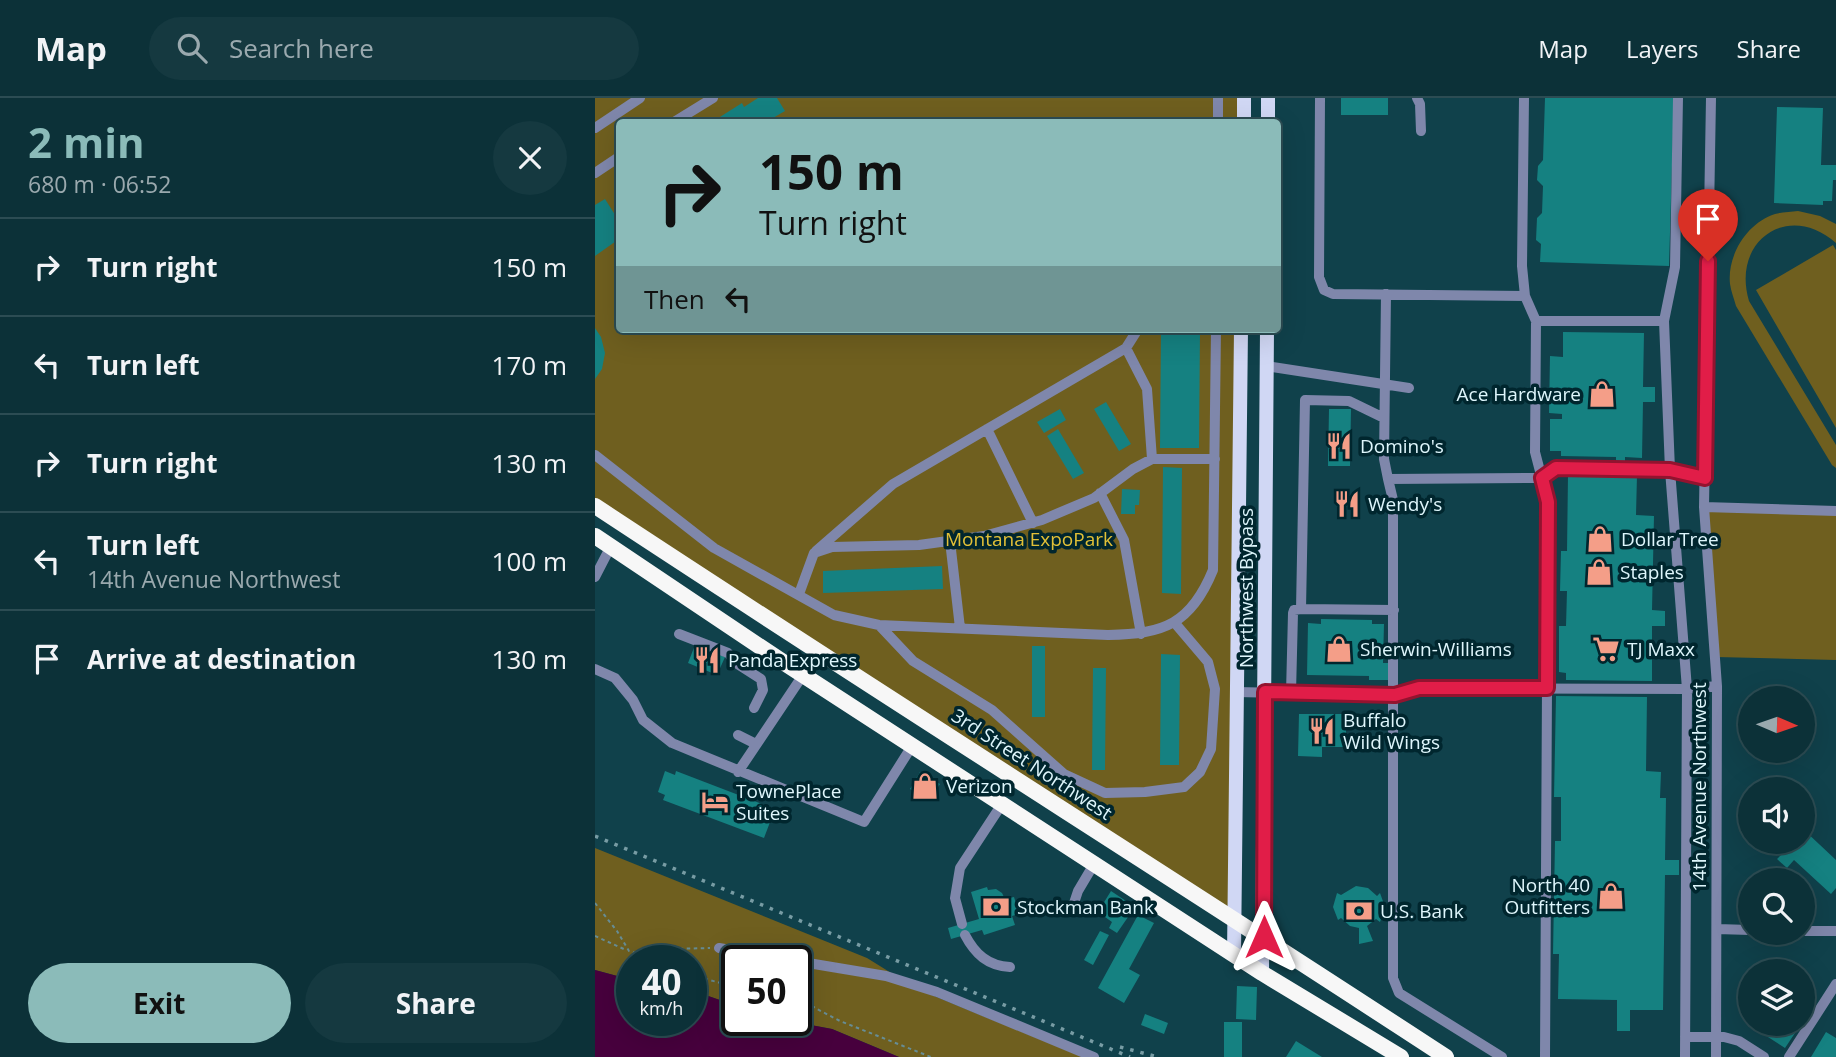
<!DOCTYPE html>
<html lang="en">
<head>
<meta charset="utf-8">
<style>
	:root { --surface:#0c3138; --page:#153940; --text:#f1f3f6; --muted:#9aa9ae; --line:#2c4c53; --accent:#8bbbb9 }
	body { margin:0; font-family:"Open Sans",sans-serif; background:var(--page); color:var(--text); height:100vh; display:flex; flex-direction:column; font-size:26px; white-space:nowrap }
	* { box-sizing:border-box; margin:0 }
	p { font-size:23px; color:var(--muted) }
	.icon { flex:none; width:38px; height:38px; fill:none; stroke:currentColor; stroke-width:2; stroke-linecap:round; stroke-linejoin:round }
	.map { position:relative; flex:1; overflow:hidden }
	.drawer { display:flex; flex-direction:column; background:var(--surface); width:595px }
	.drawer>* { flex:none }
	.top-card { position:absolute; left:21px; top:21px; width:665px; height:214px; border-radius:7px; box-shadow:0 7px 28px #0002,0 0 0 2px var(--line); background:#8bbbb9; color:#111; overflow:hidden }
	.needle { width:46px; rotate:92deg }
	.fabs { position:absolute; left:1143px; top:588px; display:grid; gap:14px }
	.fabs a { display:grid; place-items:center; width:77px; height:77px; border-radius:50%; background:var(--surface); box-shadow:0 7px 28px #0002,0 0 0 2px var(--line); font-size:35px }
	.speed { position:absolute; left:21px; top:847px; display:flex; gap:14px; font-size:35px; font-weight:700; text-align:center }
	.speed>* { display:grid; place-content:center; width:91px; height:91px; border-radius:50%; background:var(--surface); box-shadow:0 7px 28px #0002,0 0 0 2px var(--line); line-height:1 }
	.speed small { font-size:18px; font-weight:400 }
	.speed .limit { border:4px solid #111; border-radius:10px; background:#fff; color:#111 }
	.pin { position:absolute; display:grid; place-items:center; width:60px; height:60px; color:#fff; margin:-72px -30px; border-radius:50% 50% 50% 0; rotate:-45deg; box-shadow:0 0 7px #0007 }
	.pin .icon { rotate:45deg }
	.me { position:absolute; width:77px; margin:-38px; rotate:0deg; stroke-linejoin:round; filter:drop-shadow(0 0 5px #0008) }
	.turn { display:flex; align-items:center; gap:24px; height:147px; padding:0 28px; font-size:32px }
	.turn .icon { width:91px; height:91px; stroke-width:2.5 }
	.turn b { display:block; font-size:49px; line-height:60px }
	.then { display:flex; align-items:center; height:66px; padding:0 28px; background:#0003; gap:14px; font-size:26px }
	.round { display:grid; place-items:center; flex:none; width:74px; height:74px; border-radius:37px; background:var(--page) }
	.head { display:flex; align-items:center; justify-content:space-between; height:119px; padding:0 28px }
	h1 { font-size:42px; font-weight:700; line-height:52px; color:var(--accent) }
	.action { display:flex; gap:14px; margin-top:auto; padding:14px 28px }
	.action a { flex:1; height:80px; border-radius:42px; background:var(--accent); color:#111; font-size:28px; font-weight:700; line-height:80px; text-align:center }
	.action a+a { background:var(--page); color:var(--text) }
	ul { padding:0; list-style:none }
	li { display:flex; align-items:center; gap:21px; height:98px; padding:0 28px; border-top:2px solid var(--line) }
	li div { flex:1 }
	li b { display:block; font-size:26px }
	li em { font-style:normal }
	header { display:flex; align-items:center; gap:42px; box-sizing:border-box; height:98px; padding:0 35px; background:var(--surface); border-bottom:2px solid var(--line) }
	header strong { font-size:33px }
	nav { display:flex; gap:38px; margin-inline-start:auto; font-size:24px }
	.search { width:490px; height:63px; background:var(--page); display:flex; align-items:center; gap:18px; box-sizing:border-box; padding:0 24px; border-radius:38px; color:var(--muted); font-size:26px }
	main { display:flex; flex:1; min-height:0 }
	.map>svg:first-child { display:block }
	.green { fill:#6f5f1f }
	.water { fill:#47003d }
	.building { fill:#158181 }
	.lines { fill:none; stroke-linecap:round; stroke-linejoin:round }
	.path { stroke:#678d95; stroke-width:2; stroke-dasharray:3.5 3.5; stroke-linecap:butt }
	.minor { stroke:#7f87ab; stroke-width:10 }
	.major { stroke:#d0d7f4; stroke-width:14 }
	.highway { stroke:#f7f7f7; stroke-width:16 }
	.rail { stroke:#789ca4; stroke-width:3.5; stroke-dasharray:3.5 7; stroke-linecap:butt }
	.route-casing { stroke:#92132f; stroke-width:18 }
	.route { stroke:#e11d48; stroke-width:12 }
	.labels { text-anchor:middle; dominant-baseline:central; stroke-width:7; stroke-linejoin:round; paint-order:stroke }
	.poi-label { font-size:19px; fill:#def6fc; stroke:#00262e; text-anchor:start }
	.park-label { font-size:19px; fill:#e1c037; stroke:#00262e }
	.street-label { font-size:19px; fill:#def6fc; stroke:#00262e }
</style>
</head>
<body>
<header>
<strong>Map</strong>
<div class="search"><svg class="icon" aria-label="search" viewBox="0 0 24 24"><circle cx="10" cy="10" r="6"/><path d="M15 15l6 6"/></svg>Search here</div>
<nav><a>Map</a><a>Layers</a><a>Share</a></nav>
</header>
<main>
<section class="drawer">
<div class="head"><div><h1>2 min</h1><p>680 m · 06:52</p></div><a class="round"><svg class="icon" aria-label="close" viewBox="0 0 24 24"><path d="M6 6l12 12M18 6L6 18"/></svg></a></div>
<ul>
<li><svg class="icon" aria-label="right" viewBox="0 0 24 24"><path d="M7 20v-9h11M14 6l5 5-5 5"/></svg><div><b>Turn right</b></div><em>150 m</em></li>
<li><svg class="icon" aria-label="left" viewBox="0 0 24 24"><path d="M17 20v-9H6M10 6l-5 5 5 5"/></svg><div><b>Turn left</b></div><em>170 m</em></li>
<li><svg class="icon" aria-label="right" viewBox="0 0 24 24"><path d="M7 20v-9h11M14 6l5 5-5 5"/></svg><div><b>Turn right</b></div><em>130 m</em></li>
<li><svg class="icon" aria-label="left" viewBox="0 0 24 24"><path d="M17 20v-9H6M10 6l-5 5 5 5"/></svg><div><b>Turn left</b><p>14th Avenue Northwest</p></div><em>100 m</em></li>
<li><svg class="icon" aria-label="arrive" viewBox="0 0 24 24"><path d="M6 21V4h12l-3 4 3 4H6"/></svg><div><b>Arrive at destination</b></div><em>130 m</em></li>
</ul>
<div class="action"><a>Exit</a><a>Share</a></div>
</section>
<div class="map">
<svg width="1241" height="959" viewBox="0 0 1241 959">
	<rect width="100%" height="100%" fill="#10414b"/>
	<path class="green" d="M0,0H649V24H24V231H646L638,819L0,408Z
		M1203,113L1225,118L1241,126V145C1194,103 1136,142 1154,203L1241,347V370L1237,367L1141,208C1139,201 1136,193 1135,186C1132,157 1152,125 1180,116C1187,114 1196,114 1203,113Z
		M1238,147L1241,152V330L1161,192Z
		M1109,409L1241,413V562L1121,559Z
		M0,750L272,860L322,891L488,959H304L237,931L189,922H201V863H142V908L96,892V863H37V882L0,872Z"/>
	<path class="water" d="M0,872L37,882V922H96V892L142,908V922H189L237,931L304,959H0Z"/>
	<path class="building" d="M163,0H182L190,13L171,24H117L147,5L149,9Z
		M746,0H793V17H746Z
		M950,0H1079L1074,168L945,164L946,146L941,142L942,120L947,115L948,88L942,82L943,68L948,62Z
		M1182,9L1228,10L1226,67H1241V82H1238L1237,103H1228V107L1179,105Z
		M10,101L24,123V141L0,158V107Z
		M0,230L6,239L10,255L7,271L0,281Z
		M566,231H605L604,350H565Z
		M968,234L1049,235L1048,289H1060V304H1048L1047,360L1030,359V366H1021V359L966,358V353H955V321H967V316L954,315L955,258L968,259Z
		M511,304L536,346L524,353L499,311Z
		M465,311L471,322L449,335L442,324Z
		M734,311H756L755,368H733Z
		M463,331L489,375L478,381L452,338Z
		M568,369L587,370L586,496L567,495Z
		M973,377H1042L1041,417L1059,418L1057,512L1070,513V528H1057V583L971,582V575L964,574V528H971L972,493H965L966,453H972Z
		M527,391L545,392L544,407H540V416H526Z
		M347,468L348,491L228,495V473Z
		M726,521L777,522V526H789L788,565H793V582H774V578L712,577L713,525L726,526Z
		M100,547L130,559L122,577L93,565Z
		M437,548H450V619H437Z
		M566,556L585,557L584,667H565Z
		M498,570H511L510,672H497Z
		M961,598L1052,599L1051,673L1066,674L1065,700H1071L1070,762H1084V777H1070L1068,912H1035V933H1022V902L963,901L964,856H958L960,743H966V699H959Z
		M704,616H751V649H727V659L703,658Z
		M70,673L80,677L81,673L180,711L169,740L68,702L70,697L63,694Z
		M325,674L345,686L334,703L315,691Z
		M1208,731L1241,762V790L1236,796L1199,762L1192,770L1182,761L1191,752L1182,744H1208Z
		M761,788L773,790L782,798L785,795L790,809L785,824L781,821L772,828L778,843L764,846V830L755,828L746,820L743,822L738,809L742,795L746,797Z
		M392,789L393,792L401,791L407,795L410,801L419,799L424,816L417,818L420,827L389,837L387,832L356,841L353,830L384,821L376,794Z
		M516,793L540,809L522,835L514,830L517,824L503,814Z
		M543,817L559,825L534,871L545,877L529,905L503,890Z
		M505,833L514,837L498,867L489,862Z
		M642,888L662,889L661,922L641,921Z
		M550,916L573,925L569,936L546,927Z
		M629,924H647V959H629Z
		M1162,926H1206L1190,950L1159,930Z
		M1231,934L1241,940V959H1216Z
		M701,943L727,959H691Z"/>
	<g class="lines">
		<path class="path" d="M0,805L22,833L34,853L55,859L76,851L115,850
			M0,838L31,852
			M39,856L52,863
			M96,877L133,887L142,888
			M201,894L220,910L245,923L336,959"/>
		<path class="minor" d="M725,0L724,179L729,192L738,196L930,198
			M822,0L825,6L826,33
			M929,0L927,168L930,198L941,223L940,354L953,404L950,959
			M1116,0L1109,409L1122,588L1121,959
			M79,24L118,0
			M623,24V0
			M0,30L45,0
			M0,75L24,59
			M791,196L789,361L793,381L947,380L961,370L1075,372L1110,380
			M941,223H1069L1080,169L1083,0
			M1069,223L1075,372L1092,591L1090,959
			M531,250L552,291L557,361
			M671,268L814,290
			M789,320L754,303L710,302L706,511L799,512
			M392,331L438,425
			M0,357L119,450L239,517L284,527L513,537C569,536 596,526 618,472L621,231
			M793,381L798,402V880L804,895L907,959
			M505,395L529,442L546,536
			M1109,409L1241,413
			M355,443L365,530
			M221,453L298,386L531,250L543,231
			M0,479L16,448
			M204,496L219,455L237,449L324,447L389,438L447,422L499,400L538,371L557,361H620
			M284,527L318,563L397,612L469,676L510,695L550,694L589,689L605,674L616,651L620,591L613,564L579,524
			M84,536L133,555L141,565L166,581L168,592L159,610
			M0,571L20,580L38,602L48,622L77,645L269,724L317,648
			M641,594L800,597L824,590L1092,591L1122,588
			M696,595L698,515L699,512L706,511
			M143,637L161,646
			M143,674L208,577
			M477,811L483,793L499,766
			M367,826L360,800L365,770L407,706
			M1122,831L1155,832
			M1208,833H1241
			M370,837C380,856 393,868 415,869
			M124,850L198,863
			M201,863L291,878L342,894L499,959
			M1090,939H1129L1144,943L1169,959
			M1194,959L1241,886"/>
		<path class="major" d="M649,24V0
			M673,24V0
			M639,857L646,231
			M667,875L672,231"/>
		<path class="highway" d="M0,408C282,594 568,774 851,959
			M0,438L188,564L667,875L806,959"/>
		<path class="rail" d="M0,738L535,959
			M525,949L563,959"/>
	</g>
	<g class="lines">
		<defs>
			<path id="route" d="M669,839L670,594L800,597L824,590H952L953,404L947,380L961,370L1075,372L1110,380L1113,163"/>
		</defs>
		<use href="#route" class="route-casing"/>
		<use href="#route" class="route"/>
	</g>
	<defs>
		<symbol id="shop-bare" viewBox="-9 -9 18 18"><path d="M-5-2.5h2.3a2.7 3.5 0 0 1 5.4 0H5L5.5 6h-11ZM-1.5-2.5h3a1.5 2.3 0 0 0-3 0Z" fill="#f49e88" stroke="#00262e" stroke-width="2.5" paint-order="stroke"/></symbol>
		<symbol id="restaurant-bare" viewBox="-9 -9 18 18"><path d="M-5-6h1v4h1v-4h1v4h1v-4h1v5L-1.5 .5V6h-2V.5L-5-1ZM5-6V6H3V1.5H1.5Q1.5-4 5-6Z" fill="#f49e88" stroke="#00262e" stroke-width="2.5" paint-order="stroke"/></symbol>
		<symbol id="supermarket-bare" viewBox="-9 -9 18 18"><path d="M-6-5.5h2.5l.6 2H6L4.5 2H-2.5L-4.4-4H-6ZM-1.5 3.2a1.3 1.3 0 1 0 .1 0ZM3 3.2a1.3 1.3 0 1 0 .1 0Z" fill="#f49e88" stroke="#00262e" stroke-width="2.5" paint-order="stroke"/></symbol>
		<symbol id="hotel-bare" viewBox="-9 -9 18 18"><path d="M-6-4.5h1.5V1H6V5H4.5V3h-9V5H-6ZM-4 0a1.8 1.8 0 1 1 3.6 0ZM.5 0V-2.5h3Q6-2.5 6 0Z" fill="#f49e88" stroke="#00262e" stroke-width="2.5" paint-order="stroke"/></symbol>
		<symbol id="bank-bare" viewBox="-9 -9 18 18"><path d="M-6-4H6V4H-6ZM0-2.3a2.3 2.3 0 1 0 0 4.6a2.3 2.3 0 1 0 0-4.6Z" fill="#f49e88" stroke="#00262e" stroke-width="2.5" paint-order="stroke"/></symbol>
	</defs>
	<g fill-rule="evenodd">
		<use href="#shop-bare" x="988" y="277" width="38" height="38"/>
		<use href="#restaurant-bare" x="725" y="329" width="38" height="38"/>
		<use href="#restaurant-bare" x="733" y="387" width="38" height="38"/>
		<use href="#shop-bare" x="986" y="422" width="38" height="38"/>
		<use href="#shop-bare" x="985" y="455" width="38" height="38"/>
		<use href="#shop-bare" x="725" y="532" width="38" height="38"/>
		<use href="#supermarket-bare" x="992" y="532" width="38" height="38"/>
		<use href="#restaurant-bare" x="93" y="543" width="38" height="38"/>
		<use href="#restaurant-bare" x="708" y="614" width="38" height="38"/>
		<use href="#shop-bare" x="311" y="669" width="38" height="38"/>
		<use href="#hotel-bare" x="101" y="685" width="38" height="38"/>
		<use href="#shop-bare" x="997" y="779" width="38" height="38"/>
		<use href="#bank-bare" x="382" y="790" width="38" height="38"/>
		<use href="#bank-bare" x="745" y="794" width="38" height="38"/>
	</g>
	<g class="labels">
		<g class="poi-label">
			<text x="986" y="296" text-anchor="end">Ace Hardware</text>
			<text x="765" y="348">Domino's</text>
			<text x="773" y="406">Wendy's</text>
			<text x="1026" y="441">Dollar Tree</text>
			<text x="1025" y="474">Staples</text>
			<text x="765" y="551">Sherwin-Williams</text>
			<text x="1032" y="551">TJ Maxx</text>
			<text x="133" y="562">Panda Express</text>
			<text x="748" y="622">Buffalo<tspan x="748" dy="22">Wild Wings</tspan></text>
			<text x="351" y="688">Verizon</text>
			<text x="141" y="693">TownePlace<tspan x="141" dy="22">Suites</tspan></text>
			<text x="995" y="787" text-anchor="end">North 40<tspan x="995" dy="22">Outfitters</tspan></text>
			<text x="422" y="809">Stockman Bank</text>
			<text x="785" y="813">U.S. Bank</text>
		</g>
		<g class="park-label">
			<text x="434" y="441">Montana ExpoPark</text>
		</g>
		<g class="street-label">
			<text transform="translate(651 490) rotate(-90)">Northwest Bypass</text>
			<text transform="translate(437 666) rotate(33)">3rd Street Northwest</text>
			<text transform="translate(1104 689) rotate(-90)">14th Avenue Northwest</text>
		</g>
	</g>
</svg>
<div class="fabs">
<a><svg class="needle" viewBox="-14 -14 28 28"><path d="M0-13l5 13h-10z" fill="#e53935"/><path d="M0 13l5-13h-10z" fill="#9aa9ae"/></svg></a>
<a><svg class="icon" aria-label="sound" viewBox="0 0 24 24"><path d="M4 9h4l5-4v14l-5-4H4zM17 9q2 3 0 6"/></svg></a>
<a><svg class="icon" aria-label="search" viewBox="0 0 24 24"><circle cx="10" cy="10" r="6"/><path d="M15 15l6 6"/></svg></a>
<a><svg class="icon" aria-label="layers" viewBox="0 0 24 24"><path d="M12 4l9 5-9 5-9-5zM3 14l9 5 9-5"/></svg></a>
</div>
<div class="speed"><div>40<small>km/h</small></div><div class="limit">50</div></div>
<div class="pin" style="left:1113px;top:163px;background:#d93025"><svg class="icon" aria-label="arrive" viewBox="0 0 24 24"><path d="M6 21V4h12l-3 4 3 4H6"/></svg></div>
<svg class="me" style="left:669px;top:839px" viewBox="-20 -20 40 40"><path d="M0-17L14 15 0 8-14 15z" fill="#e11d48" stroke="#fff" stroke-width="4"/></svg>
<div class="top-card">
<div class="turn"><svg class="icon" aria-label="right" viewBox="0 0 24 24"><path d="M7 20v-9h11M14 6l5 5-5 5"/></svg><div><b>150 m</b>Turn right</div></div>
<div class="then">Then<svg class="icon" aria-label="left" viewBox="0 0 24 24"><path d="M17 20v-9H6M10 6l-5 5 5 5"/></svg></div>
</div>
</div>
</main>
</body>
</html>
